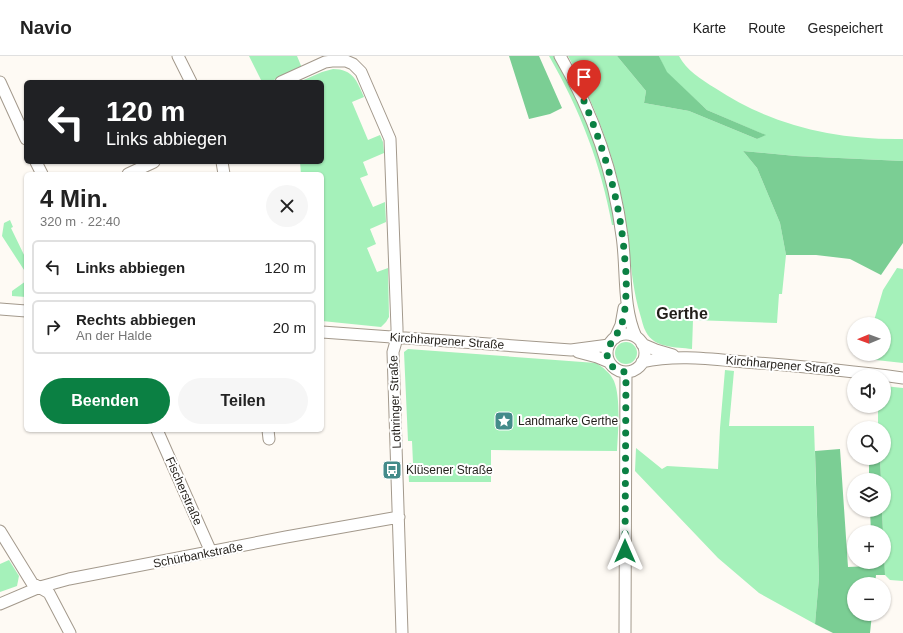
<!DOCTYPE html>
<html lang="de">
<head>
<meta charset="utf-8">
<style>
	:root { --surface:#fff; --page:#f6f6f6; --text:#222; --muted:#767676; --line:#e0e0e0; --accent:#0b8043 }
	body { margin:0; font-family:Arial,sans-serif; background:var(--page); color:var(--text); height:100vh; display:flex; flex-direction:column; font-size:15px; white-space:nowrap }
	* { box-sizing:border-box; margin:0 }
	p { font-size:13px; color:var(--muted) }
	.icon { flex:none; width:22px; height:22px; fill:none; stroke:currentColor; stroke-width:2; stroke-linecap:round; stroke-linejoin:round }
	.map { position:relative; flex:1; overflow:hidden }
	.sheet { position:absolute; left:24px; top:116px; width:300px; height:260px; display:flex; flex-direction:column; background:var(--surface); border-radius:6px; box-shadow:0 1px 3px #0004 }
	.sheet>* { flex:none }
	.banner { position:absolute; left:24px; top:24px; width:300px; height:84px; border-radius:6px; box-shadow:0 1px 3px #0004; background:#202124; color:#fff; overflow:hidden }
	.needle { width:26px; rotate:269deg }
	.buttons { position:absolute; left:847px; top:261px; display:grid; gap:8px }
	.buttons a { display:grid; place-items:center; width:44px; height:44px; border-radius:50%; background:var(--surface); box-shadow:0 1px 3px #0004; font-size:20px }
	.pin { position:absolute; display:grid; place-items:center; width:34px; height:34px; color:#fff; margin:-41px -17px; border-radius:50% 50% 50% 0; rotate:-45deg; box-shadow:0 0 4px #0007 }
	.pin .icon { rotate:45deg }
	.me { position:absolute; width:44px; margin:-22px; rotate:0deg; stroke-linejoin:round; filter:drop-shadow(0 0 3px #0008) }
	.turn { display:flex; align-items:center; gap:14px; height:84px; padding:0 16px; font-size:18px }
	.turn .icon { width:52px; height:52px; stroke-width:2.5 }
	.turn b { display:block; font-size:28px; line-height:34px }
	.round { display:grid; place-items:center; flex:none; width:42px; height:42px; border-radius:21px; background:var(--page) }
	.headline { display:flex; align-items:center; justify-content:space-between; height:68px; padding:0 16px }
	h1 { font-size:24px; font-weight:700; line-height:30px }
	.button { display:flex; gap:8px; margin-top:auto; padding:8px 16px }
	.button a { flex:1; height:46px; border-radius:24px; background:var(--accent); color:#fff; font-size:16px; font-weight:700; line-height:46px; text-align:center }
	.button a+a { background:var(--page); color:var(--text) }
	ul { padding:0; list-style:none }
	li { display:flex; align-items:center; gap:12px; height:54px; margin:0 8px 6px; padding:0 8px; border:2px solid var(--line); border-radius:6px }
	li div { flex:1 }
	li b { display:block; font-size:15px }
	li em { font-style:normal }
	header { display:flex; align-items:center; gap:24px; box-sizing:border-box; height:56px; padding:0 20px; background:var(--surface); border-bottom:1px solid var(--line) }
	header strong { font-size:19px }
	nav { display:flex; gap:22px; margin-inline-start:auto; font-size:14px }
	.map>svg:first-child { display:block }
	.green { fill:#a5f1ba }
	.forest { fill:#7bce94 }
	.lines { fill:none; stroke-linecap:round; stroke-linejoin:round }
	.minor-casing { stroke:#a3998c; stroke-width:13 }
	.minor { stroke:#fff; stroke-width:11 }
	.route { stroke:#0b8043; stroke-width:7; stroke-dasharray:0 12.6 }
	.labels { text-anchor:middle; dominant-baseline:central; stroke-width:4; stroke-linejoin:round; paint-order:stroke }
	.street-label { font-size:12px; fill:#231f1a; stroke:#fff }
	.poi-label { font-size:12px; fill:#231f1a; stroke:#fff; text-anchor:start }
	.district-label { font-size:16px; font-weight:bold; fill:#231f1a; stroke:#fff }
</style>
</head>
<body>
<header>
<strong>Navio</strong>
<nav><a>Karte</a><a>Route</a><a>Gespeichert</a></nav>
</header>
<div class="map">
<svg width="903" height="577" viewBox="0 0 903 577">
	<rect width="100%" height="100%" fill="#fefaf4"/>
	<path class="green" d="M249,0H297L302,12L269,26H262Z
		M549,0H554C578,40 597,84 608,130C611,143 613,156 615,169H612C601,108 580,54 549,0Z
		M568,0H617L646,35L644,47L689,55L757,83L765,79L707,54L666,16L659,0H679C686,14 702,24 715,32C772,70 835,84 903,83V105L796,100L743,95L757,112L780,167L786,199L782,238H779L777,267L693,264L692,293C676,291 654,292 646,276C643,271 642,264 640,258C630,224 630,188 624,153C614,99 595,48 568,0Z
		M333,13C353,13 357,25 364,41L352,46L368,84L380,79L383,86L384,97L363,106L368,119L360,122L373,151L385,146L386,166L370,173L376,188L367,192L377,216L388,212L389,261L386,266L381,271L322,265V118H301L300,106H322V26H299L322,16Z
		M10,164L13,171L11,172L26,203V217L2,180L4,167Z
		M897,212L903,213V307L867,303L865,298H884V268H873L883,234Z
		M26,225V241L12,240V235Z
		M615 297a11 11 0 1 1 22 0a11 11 0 1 1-22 0Z
		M408,293L596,307C603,311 611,318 614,325C621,342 618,376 617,395L491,394V426H409L408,407H413L412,385H408L404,296Z
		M725,314L734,315L729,370H814L819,522L815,568L759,537L718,502L635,415L636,392L662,413L667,410L718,413L720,372Z
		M884,330L903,332V525L890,524L885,519L882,454H884V424H881L880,402H884V372H878V350H884Z
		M9,504L19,520L17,530L0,536V508Z"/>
	<path class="forest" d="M509,0H539L562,52L550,58L529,63Z
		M617,0H659L667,16L707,54L766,79L757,83L689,55L644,47L646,35Z
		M743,95L796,100L903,105V187L881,219L850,203L816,199H786L780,167L757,112Z
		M840,393L848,511L871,510L872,506H884V496L885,519H876L875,528H854V558H872L870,577H833L815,568L819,522L815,395Z
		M869,402H880L881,424H869Z
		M870,454H882L883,476H871Z"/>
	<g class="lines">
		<defs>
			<path id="minor" d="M178,0L191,26
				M560,0C592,55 614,116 622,180C627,213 622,250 636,281
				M0,26L26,83
				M281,26L325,6L332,5H346L353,8L361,16L390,83L397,272V282L393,296L402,577
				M36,106L42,118
				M222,106L224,118
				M128,118L154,106
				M0,253L26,255
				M322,276L571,294L609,289
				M607 297a19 19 0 1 1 38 0a19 19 0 1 1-38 0Z
				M615,282L621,269L624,252
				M642,288L656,294L673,299
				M578,296L597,301L609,306
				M642,306C676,298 711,303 745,306C798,310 851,315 903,322
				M157,374L211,496
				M268,374L269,383
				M0,475L32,527L49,537L70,577
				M0,548L40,531L69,523L286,481L399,461
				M625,577L626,316"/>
		</defs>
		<use href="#minor" class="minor-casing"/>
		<use href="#minor" class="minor"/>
	</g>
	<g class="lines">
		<path class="route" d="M584,45C604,93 619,142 624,194C625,207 627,221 626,234C626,245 625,259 621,270C616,283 601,293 610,308C614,313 619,315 626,316L625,495"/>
	</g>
	<defs>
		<symbol id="sight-square" viewBox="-11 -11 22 22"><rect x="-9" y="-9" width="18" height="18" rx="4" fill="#438b8a" stroke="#fff"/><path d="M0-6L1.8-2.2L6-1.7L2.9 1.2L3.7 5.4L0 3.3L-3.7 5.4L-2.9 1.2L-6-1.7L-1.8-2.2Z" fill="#fff"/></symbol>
		<symbol id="bus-square" viewBox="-11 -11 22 22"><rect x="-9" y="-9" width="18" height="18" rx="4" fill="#438b8a" stroke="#fff"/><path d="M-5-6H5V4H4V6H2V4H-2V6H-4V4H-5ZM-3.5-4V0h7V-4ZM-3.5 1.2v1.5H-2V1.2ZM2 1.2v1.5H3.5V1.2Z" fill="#fff"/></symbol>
	</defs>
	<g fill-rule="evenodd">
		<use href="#sight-square" x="493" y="354" width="22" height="22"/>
		<use href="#bus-square" x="381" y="403" width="22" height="22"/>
	</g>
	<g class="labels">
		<g class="street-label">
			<text transform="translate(447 285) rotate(4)">Kirchharpener Straße</text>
			<text transform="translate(783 309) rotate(5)">Kirchharpener Straße</text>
			<text transform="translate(395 346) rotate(-92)">Lothringer Straße</text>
			<text transform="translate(184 435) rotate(66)">Fischerstraße</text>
			<text transform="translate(198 499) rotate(-11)">Schürbankstraße</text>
		</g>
		<g class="poi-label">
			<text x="518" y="365">Landmarke Gerthe</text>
			<text x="406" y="414">Klüsener Straße</text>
		</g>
		<g class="district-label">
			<text x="682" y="257">Gerthe</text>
		</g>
	</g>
</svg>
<div class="buttons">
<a><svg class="needle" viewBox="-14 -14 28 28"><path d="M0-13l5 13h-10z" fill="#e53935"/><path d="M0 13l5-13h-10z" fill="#767676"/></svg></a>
<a><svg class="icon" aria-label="sound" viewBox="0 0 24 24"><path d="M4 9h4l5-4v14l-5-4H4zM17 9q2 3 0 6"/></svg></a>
<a><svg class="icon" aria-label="search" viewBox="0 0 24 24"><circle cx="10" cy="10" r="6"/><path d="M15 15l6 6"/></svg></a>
<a><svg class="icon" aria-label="layers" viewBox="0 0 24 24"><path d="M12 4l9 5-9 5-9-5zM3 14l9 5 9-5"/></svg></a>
<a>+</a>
<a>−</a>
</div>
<div class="pin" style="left:584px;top:45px;background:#d93025"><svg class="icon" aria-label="arrive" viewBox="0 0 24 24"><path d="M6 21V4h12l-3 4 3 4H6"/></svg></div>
<svg class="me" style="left:625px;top:495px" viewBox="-20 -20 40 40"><path d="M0-17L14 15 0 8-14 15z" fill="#0b8043" stroke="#fff" stroke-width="4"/></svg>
<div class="banner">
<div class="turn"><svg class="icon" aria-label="left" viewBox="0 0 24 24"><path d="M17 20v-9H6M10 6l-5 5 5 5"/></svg><div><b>120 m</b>Links abbiegen</div></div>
</div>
<section class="sheet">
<div class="headline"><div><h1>4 Min.</h1><p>320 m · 22:40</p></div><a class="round"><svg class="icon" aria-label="close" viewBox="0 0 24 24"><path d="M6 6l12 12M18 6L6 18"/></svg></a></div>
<ul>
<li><svg class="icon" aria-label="left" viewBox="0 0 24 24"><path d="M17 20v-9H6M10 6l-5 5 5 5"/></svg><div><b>Links abbiegen</b></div><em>120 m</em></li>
<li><svg class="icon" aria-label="right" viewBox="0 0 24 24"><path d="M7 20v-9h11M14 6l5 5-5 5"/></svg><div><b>Rechts abbiegen</b><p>An der Halde</p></div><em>20 m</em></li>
</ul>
<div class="button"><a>Beenden</a><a>Teilen</a></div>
</section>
</div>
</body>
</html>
